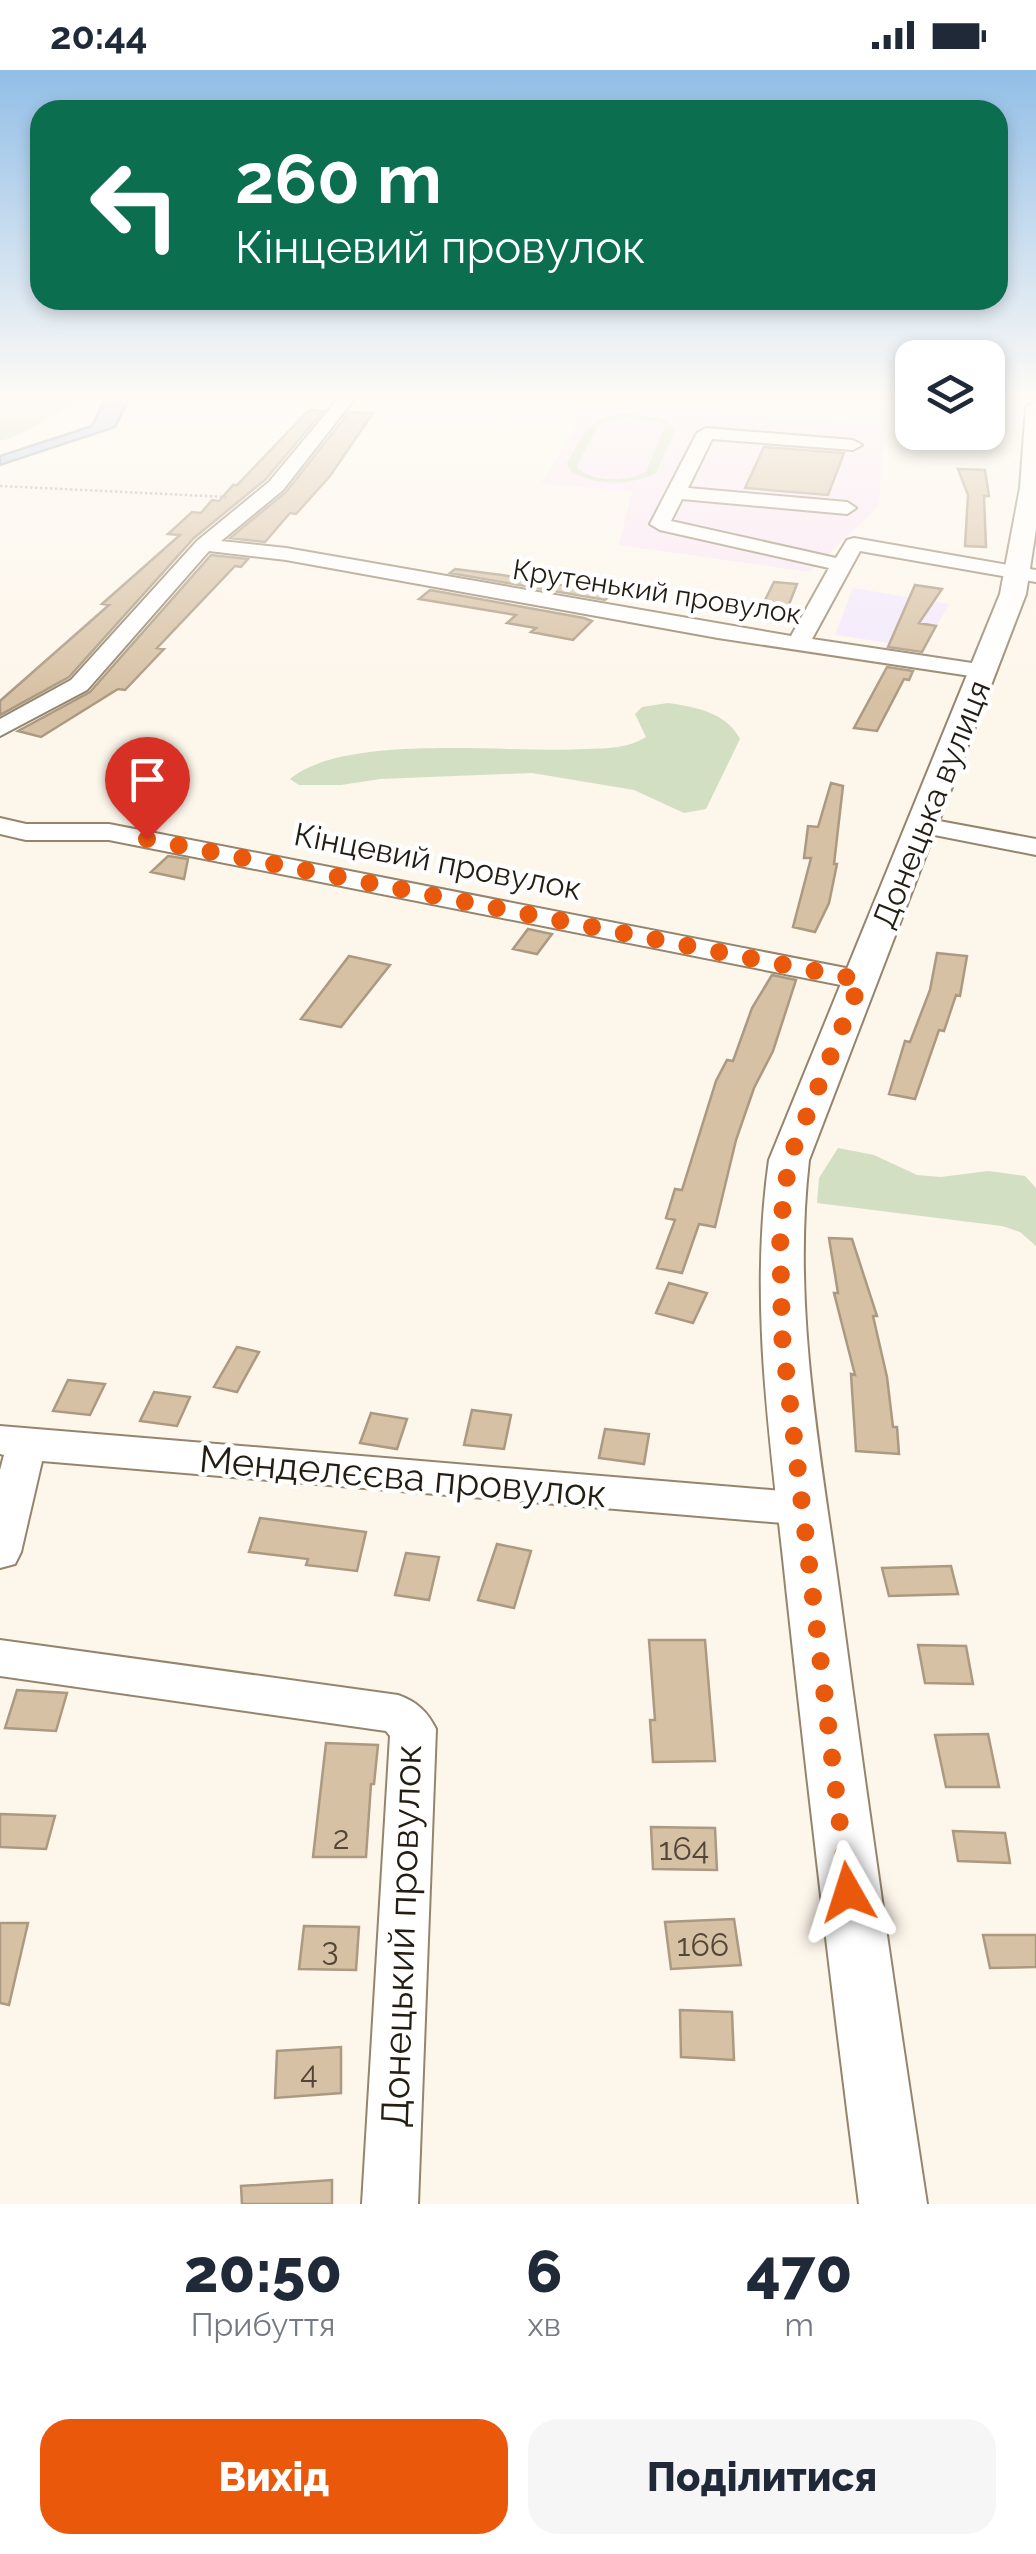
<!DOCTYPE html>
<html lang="uk">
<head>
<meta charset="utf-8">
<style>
	:root { --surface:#fff; --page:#f6f6f7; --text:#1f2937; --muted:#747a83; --accent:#ea580c }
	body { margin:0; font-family:Raleway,sans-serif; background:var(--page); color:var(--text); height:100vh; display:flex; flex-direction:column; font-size:38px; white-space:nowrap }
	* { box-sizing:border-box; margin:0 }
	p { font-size:32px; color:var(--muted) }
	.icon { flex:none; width:55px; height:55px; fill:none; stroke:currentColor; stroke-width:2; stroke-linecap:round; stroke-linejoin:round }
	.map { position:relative; height:2134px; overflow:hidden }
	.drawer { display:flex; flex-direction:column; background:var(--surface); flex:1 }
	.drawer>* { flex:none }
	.guide { position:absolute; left:30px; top:30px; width:978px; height:210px; border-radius:30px; box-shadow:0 5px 15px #0003; background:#0b6e4f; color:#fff; overflow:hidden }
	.controls { position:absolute; left:895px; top:270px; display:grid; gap:20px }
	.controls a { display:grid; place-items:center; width:110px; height:110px; border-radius:20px; background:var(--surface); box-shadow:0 5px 15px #0003; font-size:50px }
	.pin { position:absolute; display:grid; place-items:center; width:85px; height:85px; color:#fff; margin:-102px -42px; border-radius:50% 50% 50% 0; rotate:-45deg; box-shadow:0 0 10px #0007 }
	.pin .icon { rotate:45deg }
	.me { position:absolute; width:110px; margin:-55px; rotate:354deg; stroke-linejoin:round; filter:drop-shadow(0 0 8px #0008) }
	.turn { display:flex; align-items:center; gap:35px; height:210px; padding:0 40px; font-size:45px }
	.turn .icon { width:130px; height:130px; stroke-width:2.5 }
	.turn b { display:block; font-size:70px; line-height:85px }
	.eta { display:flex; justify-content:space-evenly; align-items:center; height:170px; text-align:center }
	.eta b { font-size:60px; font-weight:800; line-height:70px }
	.button { display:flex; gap:20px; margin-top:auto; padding:20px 40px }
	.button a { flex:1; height:115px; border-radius:30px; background:var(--accent); color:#fff; font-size:40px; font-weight:800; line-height:115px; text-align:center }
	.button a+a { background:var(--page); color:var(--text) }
	.status { display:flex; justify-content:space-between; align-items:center; height:70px; padding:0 50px; background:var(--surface); direction:ltr }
	.status svg { height:28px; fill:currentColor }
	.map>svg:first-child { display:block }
	.commercial { fill:#f3e8fd }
	.education { fill:#fae6f6 }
	.green { fill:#d2dfc2; fill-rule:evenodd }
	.water { fill:#b1cde6; stroke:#8798a7; stroke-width:2.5 }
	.building { fill:#d7c1a4; stroke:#ab9a81; stroke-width:2.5 }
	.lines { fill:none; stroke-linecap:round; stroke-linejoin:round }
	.minor-casing { stroke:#96856d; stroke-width:4 }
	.major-casing { stroke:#96856d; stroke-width:4 }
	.path { stroke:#afa89d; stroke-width:2.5; stroke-dasharray:2.5 2.5; stroke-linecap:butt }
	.minor { fill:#fff; fill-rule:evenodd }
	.major { fill:#fff; fill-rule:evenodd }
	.route { stroke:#ea580c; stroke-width:18; stroke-dasharray:0 32.4 }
	.labels { text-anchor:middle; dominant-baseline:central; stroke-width:9; stroke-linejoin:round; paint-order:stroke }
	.far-street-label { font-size:28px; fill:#241d13; stroke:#fff }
	.street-label { font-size:32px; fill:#241d13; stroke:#fff }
	.near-number-label { font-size:32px; fill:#514637 }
	.near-street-label { font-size:38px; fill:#241d13; stroke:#fff }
</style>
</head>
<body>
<div class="status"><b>20:44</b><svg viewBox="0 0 49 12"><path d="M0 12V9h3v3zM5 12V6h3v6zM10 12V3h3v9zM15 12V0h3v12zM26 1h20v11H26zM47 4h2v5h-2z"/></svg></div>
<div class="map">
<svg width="1036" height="2134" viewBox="0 0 1036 2134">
	<rect width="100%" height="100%" fill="#fdf6eb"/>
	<path class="commercial" d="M853,518L949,534L924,578L835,565Z"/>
	<path class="education" d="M587,336L884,354L879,436L809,502L619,475L632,421L541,414Z"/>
	<path class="green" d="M0,329H83C54,342 28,365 0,371Z
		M632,344L661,349L676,358L656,403C631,416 595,416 570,401L567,393C587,359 588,345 632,344ZM622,347L653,350L665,356L646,402C625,412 599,412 579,400L577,396L599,354Z
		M668,633C695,637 726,642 740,669L706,739L684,743L634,720L532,703L380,709L341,715H299L290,709C346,662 512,684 586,679C608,678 626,679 646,667L635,644L642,637Z
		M838,1078L874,1085L917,1105L941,1107L988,1101L1025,1106L1036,1118V1176L1020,1162L1002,1156L817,1133L819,1108Z"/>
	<path class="water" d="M105,329H129L115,357L0,395V386L92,356Z"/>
	<path class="building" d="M309,340L323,341L266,409L194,468L69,607L0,645V631L109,535L102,534L180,465L168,464L192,442L201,443L212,430L219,431L233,415H237Z
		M349,342L373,343L330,406L296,444L290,443L265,472L230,468L286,422Z
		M764,377L844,383L828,425L745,418Z
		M958,399L985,400L989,426H984L986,477L965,476L968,425Z
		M211,485L248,489L241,497L235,496L157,578L164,579L125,620L118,619L41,667L18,661L90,622Z
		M455,499L502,505L612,524L605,530L450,503Z
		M774,512L797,514L788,537L763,534Z
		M915,515L942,519L919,553L936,556L922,582L888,577Z
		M430,520L584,548L592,551L573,570L531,562L536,558L507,553L516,545L419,529Z
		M887,597L913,601L909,610L904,609L877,661L854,658Z
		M831,713L843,716L834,794H837L829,833L815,862L793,857L811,788H804L808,756L818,757Z
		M168,786L188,789L184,809L151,802Z
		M528,859L552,864L537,884L513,879Z
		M937,883L967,886L960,926L956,925L944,961L939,960L915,1029L889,1024L905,971L910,972L930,920Z
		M349,886L390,895L341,957L301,949Z
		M772,905L796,910L773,981L754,1018L736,1070L715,1157L699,1154L682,1203L657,1198L675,1150L666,1148L675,1119L682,1120L716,1011L727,990L733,991L752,938Z
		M829,1168L852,1169L877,1246H873L887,1307L893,1357H897L899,1384L856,1381L851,1304L855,1305L834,1223H838Z
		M669,1213L707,1223L693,1253L656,1243Z
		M237,1277L259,1282L237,1322L214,1317Z
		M68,1310L105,1314L90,1345L53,1341Z
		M154,1322L190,1327L177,1356L140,1351Z
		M472,1340L511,1345L504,1379L464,1375Z
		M371,1343L407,1349L397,1379L360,1373Z
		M605,1359L649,1364L644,1394L599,1388Z
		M260,1448L366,1462L357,1501L306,1495L308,1489L249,1482Z
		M497,1474L531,1481L514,1538L478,1530Z
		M406,1483L439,1487L429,1530L395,1525Z
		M951,1496L958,1524L889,1526L882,1498Z
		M649,1570H705L715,1691L653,1692L650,1650H655Z
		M918,1575L966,1576L973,1614L925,1613Z
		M17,1620L67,1623L56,1661L5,1658Z
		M988,1664L999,1717H946L935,1665Z
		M326,1673L378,1675L374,1714H371L366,1787H313Z
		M0,1744L55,1746L46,1779L0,1777Z
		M651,1757L715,1758L717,1800L653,1799Z
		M953,1761L1005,1763L1010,1793L958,1791Z
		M734,1849L741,1895L671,1899L665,1852Z
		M0,1853H28L9,1935L0,1933Z
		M304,1856L359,1857L356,1900L299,1899Z
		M983,1865H1036V1897L990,1898Z
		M680,1940L732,1942L734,1990L681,1987Z
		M341,1977V2023L275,2028L277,1981Z
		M332,2110V2134H242L241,2116Z"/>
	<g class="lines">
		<defs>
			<path id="minor" d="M338,329H354L283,420L221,471L286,478L791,566L829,498L660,460L650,454L697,363L706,358L853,370L862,375L853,380L712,369L688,418L847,432L856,438L847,444L682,429L671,451L836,488L847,470L854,468L1036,500V512L860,481L812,569L992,596L995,601L984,608L718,568L286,490L209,481L87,620L0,666V649L71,610L197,471L269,412Z
				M0,748L26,754H109L861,901L871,904L876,910L871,916L861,919L109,770H26L0,764Z
				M923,748L1036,769V785L914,761L910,756L914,751Z
				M0,1356L806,1423L820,1428L826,1439L820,1450L806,1455L42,1391L21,1482L15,1494L0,1498V1400L4,1385L0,1384Z
				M0,1570L398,1625C417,1632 427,1641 436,1659L418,2134H362L390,1666L386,1661L0,1606Z"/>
			<path id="major" d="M1036,331V459L1026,524L809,1090C792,1238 820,1380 840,1527C867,1729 896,1932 927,2134H859C833,1932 809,1729 787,1526C772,1380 748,1237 769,1090L1000,524L1020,418L1026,337Z"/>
		</defs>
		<use href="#minor" class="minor-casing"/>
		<use href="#major" class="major-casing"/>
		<path class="path" d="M0,416L227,427"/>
		<use href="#minor" class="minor"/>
		<use href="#major" class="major"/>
	</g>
	<linearGradient id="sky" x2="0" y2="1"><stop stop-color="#92bee7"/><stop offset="0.52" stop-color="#fefbf6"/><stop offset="1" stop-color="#fefbf6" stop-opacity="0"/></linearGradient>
	<rect width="1036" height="627" fill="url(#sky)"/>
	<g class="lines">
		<path class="route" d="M147,769L861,910L789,1090L780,1159L782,1266L848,1822"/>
	</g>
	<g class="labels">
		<g class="far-street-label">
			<text transform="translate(657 522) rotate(9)">Крутенький провулок</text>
		</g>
		<g class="street-label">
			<text transform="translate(931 734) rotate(-68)">Донецька вулиця</text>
			<text transform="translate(438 791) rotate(11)">Кінцевий провулок</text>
		</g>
		<g class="near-number-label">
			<text x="341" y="1767">2</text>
			<text x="684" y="1778">164</text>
			<text x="703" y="1874">166</text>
			<text x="330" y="1878">3</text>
			<text x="309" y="2002">4</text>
		</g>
		<g class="near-street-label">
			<text transform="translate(403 1406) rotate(5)">Менделєєва провулок</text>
			<text transform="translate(401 1866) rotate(-88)">Донецький провулок</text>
		</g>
	</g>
</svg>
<div class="controls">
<a><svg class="icon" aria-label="layers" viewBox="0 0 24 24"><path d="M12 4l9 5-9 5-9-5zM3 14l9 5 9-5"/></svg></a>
</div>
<div class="pin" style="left:147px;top:769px;background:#d93025"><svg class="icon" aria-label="arrive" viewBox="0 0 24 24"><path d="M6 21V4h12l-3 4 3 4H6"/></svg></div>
<svg class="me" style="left:848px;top:1822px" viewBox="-20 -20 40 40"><path d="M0-17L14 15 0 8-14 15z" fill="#ea580c" stroke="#fff" stroke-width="4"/></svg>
<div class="guide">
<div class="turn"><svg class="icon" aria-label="left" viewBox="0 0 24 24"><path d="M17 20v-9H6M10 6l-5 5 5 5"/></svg><div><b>260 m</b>Кінцевий провулок</div></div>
</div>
</div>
<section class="drawer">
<div class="eta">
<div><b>20:50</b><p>Прибуття</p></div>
<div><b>6</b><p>хв</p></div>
<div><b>470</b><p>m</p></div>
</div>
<div class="button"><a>Вихід</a><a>Поділитися</a></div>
</section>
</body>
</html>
